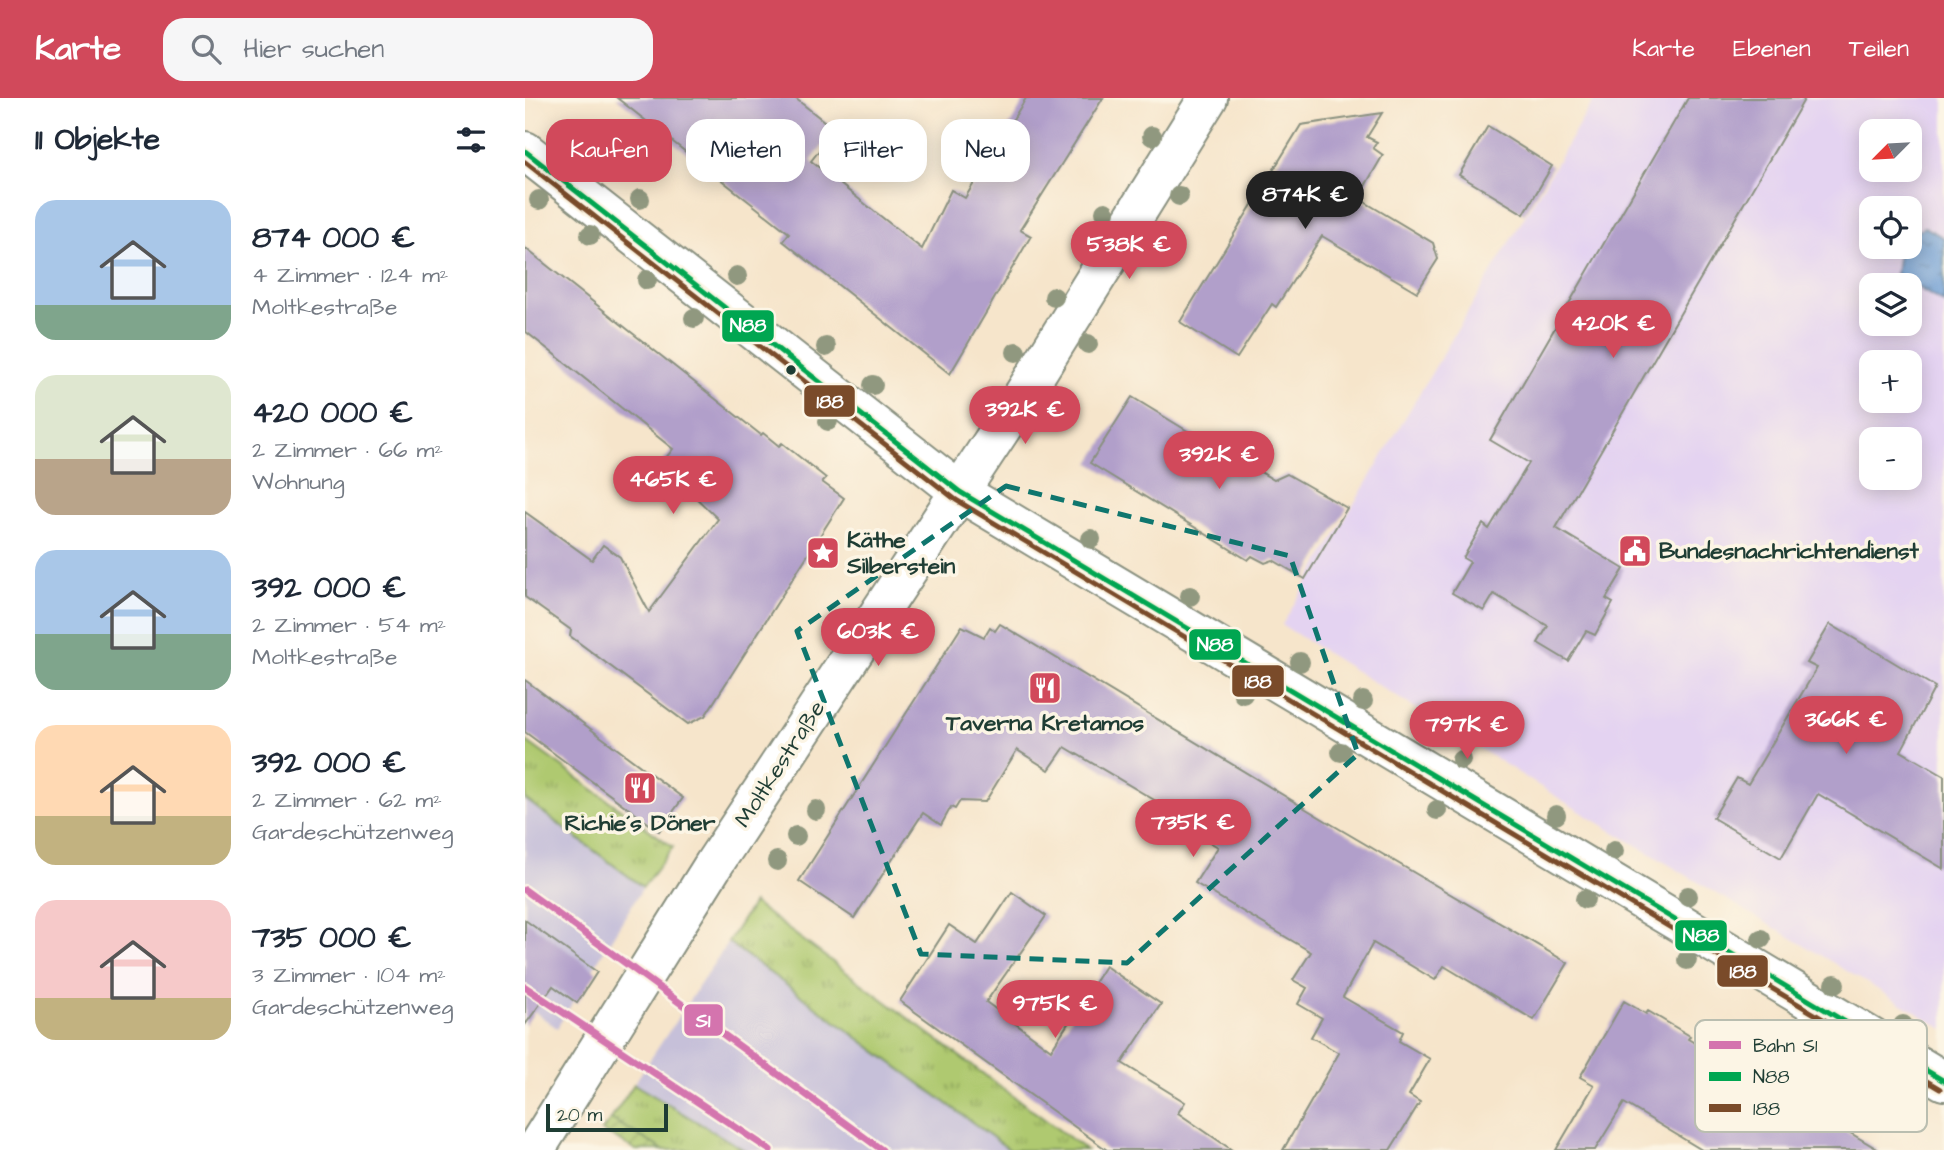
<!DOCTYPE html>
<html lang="de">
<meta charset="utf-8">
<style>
:root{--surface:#fff;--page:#f6f6f7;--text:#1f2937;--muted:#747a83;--accent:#d1495b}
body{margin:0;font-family:"Architects Daughter",sans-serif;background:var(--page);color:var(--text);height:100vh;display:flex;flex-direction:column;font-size:26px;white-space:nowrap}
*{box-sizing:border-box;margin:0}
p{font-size:23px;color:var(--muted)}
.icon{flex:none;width:38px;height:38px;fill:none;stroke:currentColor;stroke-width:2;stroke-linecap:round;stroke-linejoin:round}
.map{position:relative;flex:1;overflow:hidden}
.details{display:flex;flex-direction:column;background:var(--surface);width:525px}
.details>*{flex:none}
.banner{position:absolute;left:21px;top:21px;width:665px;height:63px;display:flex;gap:14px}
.needle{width:46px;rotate:246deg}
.buttons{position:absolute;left:1334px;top:21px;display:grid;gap:14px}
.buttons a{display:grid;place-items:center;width:63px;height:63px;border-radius:14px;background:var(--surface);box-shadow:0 4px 18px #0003;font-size:35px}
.scale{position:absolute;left:21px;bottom:18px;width:122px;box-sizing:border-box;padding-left:7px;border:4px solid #1f3d34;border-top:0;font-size:19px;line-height:24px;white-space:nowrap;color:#1f3d34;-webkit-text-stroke:5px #fcf5e5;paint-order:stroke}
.price{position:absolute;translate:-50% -60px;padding:0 16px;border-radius:24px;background:var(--accent);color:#fff;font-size:23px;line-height:46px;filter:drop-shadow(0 2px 4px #0008)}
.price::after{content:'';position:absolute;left:50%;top:42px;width:21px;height:16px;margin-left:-10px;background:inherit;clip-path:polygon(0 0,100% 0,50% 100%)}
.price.active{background:#222;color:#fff}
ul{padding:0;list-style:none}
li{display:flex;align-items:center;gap:21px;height:175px;padding:0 35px}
li span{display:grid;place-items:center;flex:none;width:196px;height:140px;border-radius:21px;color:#555}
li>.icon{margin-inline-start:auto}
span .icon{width:84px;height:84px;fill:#fffc;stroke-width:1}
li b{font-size:30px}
h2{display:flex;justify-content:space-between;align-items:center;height:84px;padding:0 35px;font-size:30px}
.tag{padding:0 24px;border-radius:21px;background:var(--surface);box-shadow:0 4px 18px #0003;font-size:24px;line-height:63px}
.tag.active{background:var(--accent);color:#fff}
header{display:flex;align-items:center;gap:42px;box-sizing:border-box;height:98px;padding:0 35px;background:var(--accent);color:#fff}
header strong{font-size:33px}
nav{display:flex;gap:38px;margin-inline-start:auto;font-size:24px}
.search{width:490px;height:63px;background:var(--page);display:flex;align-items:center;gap:18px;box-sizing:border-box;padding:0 24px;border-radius:21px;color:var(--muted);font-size:26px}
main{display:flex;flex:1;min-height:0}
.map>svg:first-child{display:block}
</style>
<header>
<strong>Karte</strong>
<div class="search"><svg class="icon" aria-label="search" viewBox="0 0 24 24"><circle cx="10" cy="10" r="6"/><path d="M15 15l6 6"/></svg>Hier suchen</div>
<nav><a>Karte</a><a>Ebenen</a><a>Teilen</a></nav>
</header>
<main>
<section class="details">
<h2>11 Objekte<svg class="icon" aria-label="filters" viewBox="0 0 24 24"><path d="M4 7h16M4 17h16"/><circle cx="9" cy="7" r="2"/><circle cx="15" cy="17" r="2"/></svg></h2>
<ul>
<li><span style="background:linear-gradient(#a9c7e8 75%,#7fa58c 0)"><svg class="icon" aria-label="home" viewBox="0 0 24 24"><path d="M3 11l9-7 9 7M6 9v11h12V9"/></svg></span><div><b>874 000 €</b><p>4 Zimmer · 124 m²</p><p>Moltkestraße</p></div></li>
<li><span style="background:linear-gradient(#dfe7d0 60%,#b9a48a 0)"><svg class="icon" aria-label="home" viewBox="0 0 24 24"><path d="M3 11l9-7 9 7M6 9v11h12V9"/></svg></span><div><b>420 000 €</b><p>2 Zimmer · 66 m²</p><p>Wohnung</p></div></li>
<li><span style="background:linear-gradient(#a9c7e8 60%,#7fa58c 0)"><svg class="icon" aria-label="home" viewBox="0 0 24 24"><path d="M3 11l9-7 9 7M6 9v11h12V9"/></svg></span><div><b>392 000 €</b><p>2 Zimmer · 54 m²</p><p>Moltkestraße</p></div></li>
<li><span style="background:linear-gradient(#ffd9b3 65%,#c2b280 0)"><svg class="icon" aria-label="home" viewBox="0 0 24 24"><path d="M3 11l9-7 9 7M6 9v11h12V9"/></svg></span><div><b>392 000 €</b><p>2 Zimmer · 62 m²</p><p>Gardeschützenweg</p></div></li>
<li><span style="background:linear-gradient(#f6c9c9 70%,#c2b280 0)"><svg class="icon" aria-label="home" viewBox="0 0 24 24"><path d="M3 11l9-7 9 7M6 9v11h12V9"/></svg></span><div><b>735 000 €</b><p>3 Zimmer · 104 m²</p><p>Gardeschützenweg</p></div></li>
</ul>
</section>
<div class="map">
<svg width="1419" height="1052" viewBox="0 0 1419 1052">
<defs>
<pattern id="grass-tufts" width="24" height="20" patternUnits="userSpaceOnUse" patternTransform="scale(1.75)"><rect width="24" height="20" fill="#afc96f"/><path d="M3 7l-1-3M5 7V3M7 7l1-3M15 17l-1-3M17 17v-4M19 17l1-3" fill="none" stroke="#8ea45c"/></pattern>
<pattern id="garden-furrows" width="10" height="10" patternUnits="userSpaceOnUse" patternTransform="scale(1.75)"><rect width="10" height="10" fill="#afc96f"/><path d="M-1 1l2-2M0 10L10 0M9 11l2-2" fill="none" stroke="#8ea45c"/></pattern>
<pattern id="water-ripples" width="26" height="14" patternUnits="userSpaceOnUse" patternTransform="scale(1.75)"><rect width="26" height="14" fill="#6c9cd5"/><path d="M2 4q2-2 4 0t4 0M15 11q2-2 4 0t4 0" fill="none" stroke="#5880ae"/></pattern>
</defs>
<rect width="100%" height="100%" fill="#fcf5e5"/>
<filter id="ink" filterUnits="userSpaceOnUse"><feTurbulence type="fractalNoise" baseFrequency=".0143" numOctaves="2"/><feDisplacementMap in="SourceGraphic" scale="14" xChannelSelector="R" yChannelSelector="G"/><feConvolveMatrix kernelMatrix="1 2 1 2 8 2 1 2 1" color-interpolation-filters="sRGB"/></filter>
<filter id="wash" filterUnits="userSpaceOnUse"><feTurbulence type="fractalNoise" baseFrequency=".00686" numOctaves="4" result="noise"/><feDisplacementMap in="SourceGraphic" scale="28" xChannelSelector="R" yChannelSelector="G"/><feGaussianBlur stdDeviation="1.57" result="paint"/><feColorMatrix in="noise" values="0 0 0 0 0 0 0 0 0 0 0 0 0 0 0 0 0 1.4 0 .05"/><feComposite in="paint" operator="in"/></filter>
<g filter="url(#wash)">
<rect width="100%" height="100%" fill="#f6e5cb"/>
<path fill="#e4d3f1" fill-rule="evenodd" d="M1070 0H1419V931L1069 722 757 527ZM1346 33H1384V72H1346ZM1346 110H1384V149H1346ZM1346 187H1384V226H1346ZM1346 264H1384V303H1346ZM1346 341H1384V380H1346Z"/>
<g fill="#c6c0d9">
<path d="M0 701 118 789 32 930 0 907Z"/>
<path d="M203 844 486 1052H219L109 986Z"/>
</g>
<g fill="url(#grass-tufts)" stroke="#678352" stroke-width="2">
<path d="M0 642 148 749 118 789 0 701Z"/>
<path d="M228 805 561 1052H485L203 844Z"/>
<path d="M109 986 219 1052H138L86 1021Z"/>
</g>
<path fill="url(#garden-furrows)" stroke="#678352" stroke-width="2" d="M86 1021 138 1052H111L77 1033Z"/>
<path fill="url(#water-ripples)" stroke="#466c84" stroke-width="2" d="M1400 129 1419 140V205L1371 177 1373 160 1380 149H1384L1388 136Z"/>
<g id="blocks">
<g fill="#b19fca">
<path d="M92 0H270L310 32 286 63 397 151 426 92 440 100 501 0H578L495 132 506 138 425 276 258 143 264 135Z"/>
<path d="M1163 0H1280L1031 430 1099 471 1081 501 1088 505 1070 537 1061 533 1043 563 1013 545 1023 528 969 496 959 513 927 495 945 464 938 460 958 426 964 431 1004 365 965 342Z"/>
<path d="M857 15 842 39 852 44 848 50 858 57 833 100 908 145 913 161 892 194 797 138 751 209 747 206 712 260 655 224 776 27Z"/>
<path d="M963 28 1027 68 999 116 934 77Z"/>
<path d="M0 150 236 337 238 335 254 348 257 345 301 380 297 384 319 400 180 618 163 626 45 538 46 532 0 499V414L67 462 78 447 95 459 124 514 193 421 136 366 148 351 0 233Z"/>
<path d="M607 299 710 362 712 360 749 382 762 376 822 410 780 481 748 462 740 465 727 458 723 462 565 365Z"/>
<path d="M475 526 801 723 1043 865 1009 922 919 868 910 882 848 845 818 899 878 934 874 943 905 961 884 997 895 1004 865 1052H758L814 955 786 939 797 920 773 906 782 890 768 882 786 854 670 785 693 749 659 729 663 722 540 649 524 672 492 652 460 704 435 703 430 711 426 709 416 727 398 715 329 820 274 783 437 528 459 539 465 529 470 533Z"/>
<path d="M1305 526 1410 589 1376 653 1419 678V771L1293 696 1256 760 1188 720 1212 680 1223 686 1292 570 1282 565Z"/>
<path d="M0 582 158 700 134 733 0 634Z"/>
<path d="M487 794 521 818 461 904 526 952 580 868 636 906 597 965 660 1004 653 1015 707 1052H582L375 903 424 827 452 846Z"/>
<path d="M0 822 72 874 52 905 28 888 0 927Z"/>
<path d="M1099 903 1121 916 1123 913 1165 938 1163 941 1228 979 1252 991 1254 985 1292 1007 1288 1013 1354 1052H1177L1099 1005 1070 1052H1031L1069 987 1055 979Z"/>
</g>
</g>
</g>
<g filter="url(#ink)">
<use href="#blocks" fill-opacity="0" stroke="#8a9180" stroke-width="2"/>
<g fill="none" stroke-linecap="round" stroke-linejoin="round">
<defs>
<g id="street">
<path d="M0 53 435 394 1419 983"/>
<path d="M10 1052 189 766 495 302 683 0"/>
</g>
</defs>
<use href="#street" stroke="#8a9180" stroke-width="42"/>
<use href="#street" stroke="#fff" stroke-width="38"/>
<defs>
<path id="bus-1" d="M0 53 435 394 1419 983"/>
<path id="bus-2" d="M0 64 431 402 1415 991"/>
</defs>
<use href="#bus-1" stroke="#fcf5e5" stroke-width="10"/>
<use href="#bus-2" stroke="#fcf5e5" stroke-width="10"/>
<use href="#bus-1" stroke="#00a651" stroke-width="5"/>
<use href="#bus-2" stroke="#7a4b2a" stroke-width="5"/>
<defs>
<g id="rail-1">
<path d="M0 792 357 1052"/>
<path d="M0 889 245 1052"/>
</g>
</defs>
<use href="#rail-1" stroke="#fcf5e5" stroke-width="12"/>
<use href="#rail-1" stroke="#d474ae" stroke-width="7"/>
</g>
<g fill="#90987f">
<circle cx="627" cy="38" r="10"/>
<circle cx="53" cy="52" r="10"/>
<circle cx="654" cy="98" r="10"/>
<circle cx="115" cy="101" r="10"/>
<circle cx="14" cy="102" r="10"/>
<circle cx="580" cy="114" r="10"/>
<circle cx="65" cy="137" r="10"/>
<circle cx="212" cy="178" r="10"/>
<circle cx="122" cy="182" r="10"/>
<circle cx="529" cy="199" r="10"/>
<circle cx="169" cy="220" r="10"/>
<circle cx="563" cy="246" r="10"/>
<circle cx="301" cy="249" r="10"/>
<circle cx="491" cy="254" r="10"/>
<circle cx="348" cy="287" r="10"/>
<circle cx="303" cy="323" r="10"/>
<circle cx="566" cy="441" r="10"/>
<circle cx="665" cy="498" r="10"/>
<circle cx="775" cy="564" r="10"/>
<circle cx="718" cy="596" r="10"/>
<circle cx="838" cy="603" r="10"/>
<circle cx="816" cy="654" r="10"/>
<circle cx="936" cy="662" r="10"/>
<circle cx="291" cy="712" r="10"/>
<circle cx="912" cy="712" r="10"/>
<circle cx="1031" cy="717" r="10"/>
<circle cx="271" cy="738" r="10"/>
<circle cx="1089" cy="753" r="10"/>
<circle cx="252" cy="763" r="10"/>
<circle cx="1163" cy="798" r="10"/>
<circle cx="1060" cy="801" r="10"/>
<circle cx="1236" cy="841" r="10"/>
<circle cx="1162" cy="862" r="10"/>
<circle cx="1310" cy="886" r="10"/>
<circle cx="1378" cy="927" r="10"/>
</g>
</g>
<path fill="none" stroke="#0f766e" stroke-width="5" stroke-dasharray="14 9" stroke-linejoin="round" d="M481 388 765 458 833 656 602 865 396 856 272 533Z"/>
<defs>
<symbol id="civic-square" viewBox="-11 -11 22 22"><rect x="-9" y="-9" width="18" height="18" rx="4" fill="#d1495b" stroke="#fcf5e5"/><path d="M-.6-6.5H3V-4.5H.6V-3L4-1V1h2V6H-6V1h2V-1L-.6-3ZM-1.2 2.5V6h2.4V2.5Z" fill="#fff"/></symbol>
<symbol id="sight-square" viewBox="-11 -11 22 22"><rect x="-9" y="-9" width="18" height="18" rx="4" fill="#d1495b" stroke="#fcf5e5"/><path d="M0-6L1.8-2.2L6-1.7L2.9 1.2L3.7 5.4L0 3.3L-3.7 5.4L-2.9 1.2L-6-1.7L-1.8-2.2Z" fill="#fff"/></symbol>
<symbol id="restaurant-square" viewBox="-11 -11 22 22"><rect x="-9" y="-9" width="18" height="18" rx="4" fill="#d1495b" stroke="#fcf5e5"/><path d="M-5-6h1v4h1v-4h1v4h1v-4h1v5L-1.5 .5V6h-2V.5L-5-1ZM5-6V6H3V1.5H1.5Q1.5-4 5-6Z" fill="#fff"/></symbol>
</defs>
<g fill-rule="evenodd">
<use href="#civic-square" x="1091" y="434" width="38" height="38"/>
<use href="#sight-square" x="279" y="436" width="38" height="38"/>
<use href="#restaurant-square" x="501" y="571" width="38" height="38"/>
<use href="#restaurant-square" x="96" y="671" width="38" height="38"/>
</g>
<circle fill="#1f3d34" stroke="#fcf5e5" stroke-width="2.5" cx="266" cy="272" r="6"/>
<g text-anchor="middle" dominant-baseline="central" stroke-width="7" stroke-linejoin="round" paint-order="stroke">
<g font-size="23" font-weight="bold" fill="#1f3d34" stroke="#fcf5e5" text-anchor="start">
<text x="322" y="442">Käthe<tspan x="322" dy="26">Silberstein</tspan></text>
<text x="1134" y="453">Bundesnachrichtendienst</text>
<text x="520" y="625" text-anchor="middle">Taverna Kretamos</text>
<text x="115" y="725" text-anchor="middle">Richie´s Döner</text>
</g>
<g font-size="23" fill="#1f3d34" stroke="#fcf5e5">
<text transform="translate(255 666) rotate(-57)">Moltkestraße</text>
</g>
</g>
<rect x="1170" y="922" width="232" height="112" rx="10" fill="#fcf5e5" stroke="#babeb0" stroke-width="2"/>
<rect x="1184" y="943" width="32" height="8" fill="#d474ae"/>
<rect x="1184" y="974" width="32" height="9" fill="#00a651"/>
<rect x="1184" y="1006" width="32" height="8" fill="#7a4b2a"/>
<g font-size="19" fill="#1f3d34">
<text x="1228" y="954">Bahn S1</text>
<text x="1228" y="985">N88</text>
<text x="1228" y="1017">188</text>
</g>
<g stroke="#fcf5e5" stroke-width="2.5">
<rect x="196" y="211" width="54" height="34" rx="7" fill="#00a651"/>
<rect x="278" y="286" width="53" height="34" rx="7" fill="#7a4b2a"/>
<rect x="663" y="530" width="54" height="33" rx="7" fill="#00a651"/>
<rect x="706" y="566" width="54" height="34" rx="7" fill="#7a4b2a"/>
<rect x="1149" y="821" width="54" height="33" rx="7" fill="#00a651"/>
<rect x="1191" y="856" width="53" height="34" rx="7" fill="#7a4b2a"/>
<rect x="158" y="905" width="41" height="34" rx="7" fill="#d474ae"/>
</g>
<g font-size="19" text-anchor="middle" font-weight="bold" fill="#fff">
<text x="223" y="234">N88</text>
<text x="305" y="310">188</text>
<text x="690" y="553">N88</text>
<text x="733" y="590">188</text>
<text x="1176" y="844">N88</text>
<text x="1218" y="880">188</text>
<text x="178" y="929">S1</text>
</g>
</svg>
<div class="buttons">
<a><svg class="needle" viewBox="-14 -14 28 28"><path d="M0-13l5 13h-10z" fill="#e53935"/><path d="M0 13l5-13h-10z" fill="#747a83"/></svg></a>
<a><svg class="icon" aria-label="locate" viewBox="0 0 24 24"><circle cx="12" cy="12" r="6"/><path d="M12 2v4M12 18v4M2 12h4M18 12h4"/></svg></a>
<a><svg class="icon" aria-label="layers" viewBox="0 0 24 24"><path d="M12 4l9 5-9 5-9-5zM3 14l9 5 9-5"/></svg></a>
<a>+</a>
<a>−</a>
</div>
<div class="scale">20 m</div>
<b class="price active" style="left:780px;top:133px">874K €</b>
<b class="price" style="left:604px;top:183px">538K €</b>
<b class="price" style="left:1088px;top:262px">420K €</b>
<b class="price" style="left:500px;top:348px">392K €</b>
<b class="price" style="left:694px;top:393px">392K €</b>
<b class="price" style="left:148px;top:418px">465K €</b>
<b class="price" style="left:353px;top:570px">603K €</b>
<b class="price" style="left:1321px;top:658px">366K €</b>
<b class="price" style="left:942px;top:663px">797K €</b>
<b class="price" style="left:668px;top:761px">735K €</b>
<b class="price" style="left:530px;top:942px">975K €</b>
<div class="banner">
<a class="tag active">Kaufen</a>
<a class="tag">Mieten</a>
<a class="tag">Filter</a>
<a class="tag">Neu</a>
</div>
</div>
</main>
